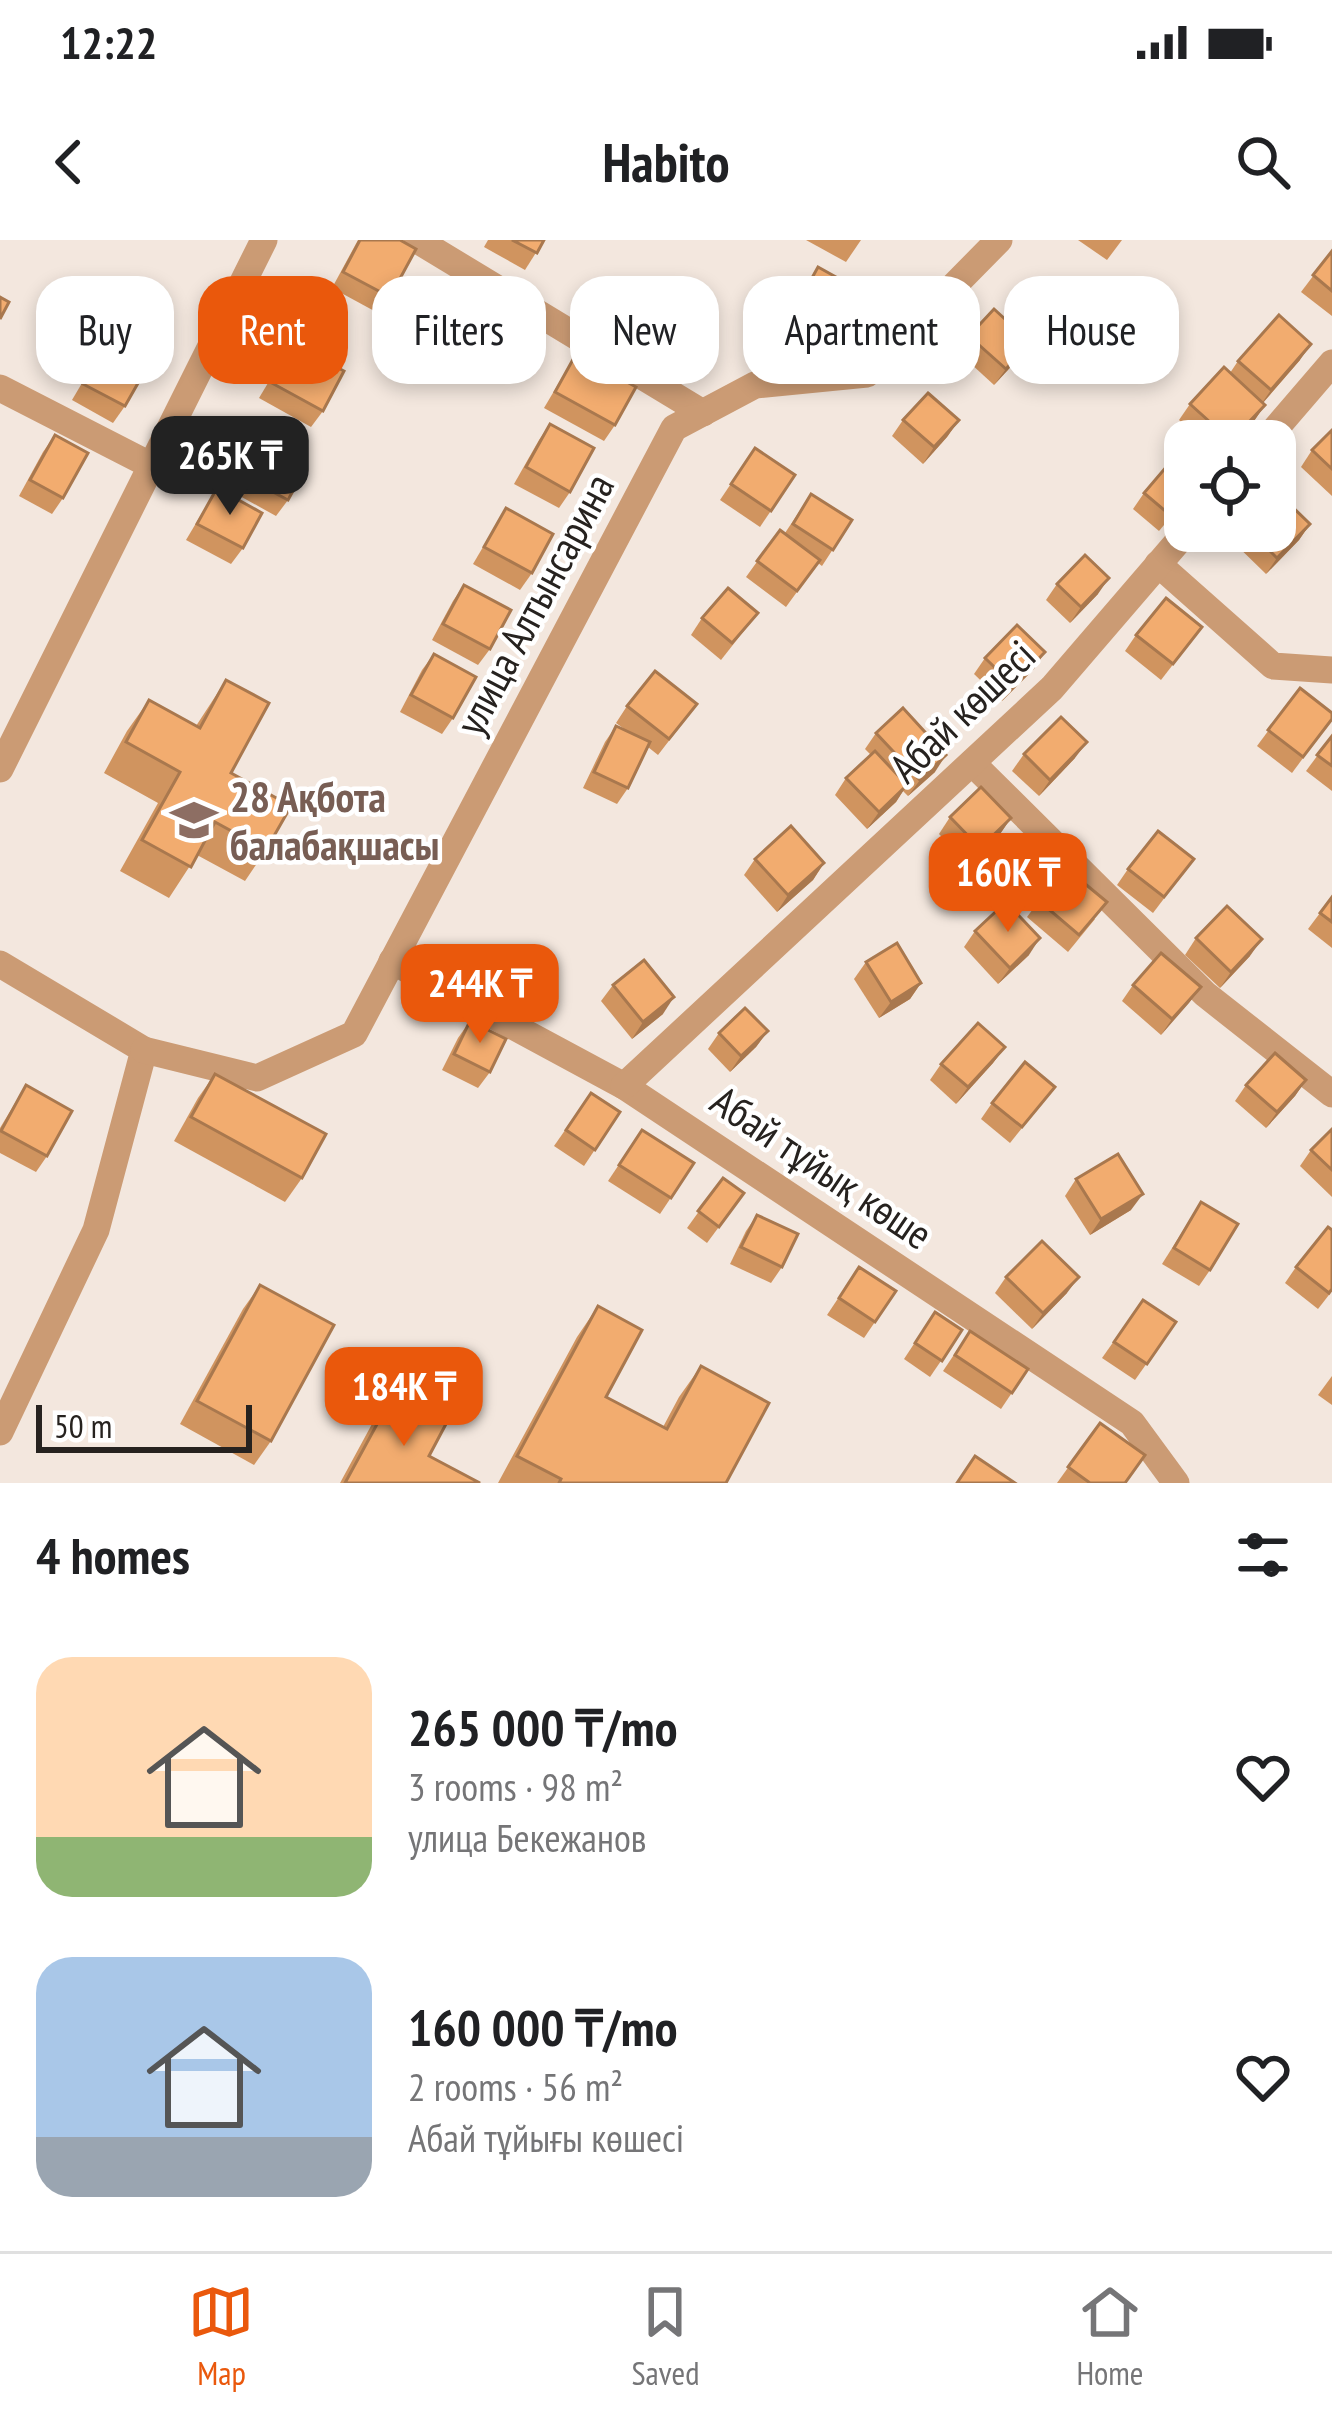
<!DOCTYPE html>
<meta charset="utf-8">
<style>
:root{--surface:#fff;--page:#f6f6f6;--text:#202124;--muted:#757577;--line:#e0e0e0;--accent:#ea580c}
body{margin:0;font-family:"PT Sans Narrow",sans-serif;background:var(--page);color:var(--text);height:100vh;display:flex;flex-direction:column;font-size:45px;white-space:nowrap}
*{box-sizing:border-box;margin:0}
p{font-size:39px;color:var(--muted)}
.icon{flex:none;width:66px;height:66px;fill:none;stroke:currentColor;stroke-width:2;stroke-linecap:round;stroke-linejoin:round}
.map{position:relative;height:1243px;overflow:hidden}
.drawer{display:flex;flex-direction:column;background:var(--surface);flex:1}
.drawer>*{flex:none}
.guide{position:absolute;left:36px;top:36px;width:1260px;height:108px;display:flex;gap:24px}
.controls{position:absolute;left:1164px;top:180px;display:grid;gap:24px}
.controls a{display:grid;place-items:center;width:132px;height:132px;border-radius:24px;background:var(--surface);box-shadow:0 6px 18px #0003;font-size:60px}
.scale{position:absolute;left:36px;bottom:30px;width:216px;box-sizing:border-box;padding-left:12px;border:6px solid #26221f;border-top:0;font-size:33px;line-height:42px;white-space:nowrap;color:#26221f;-webkit-text-stroke:9px #fff;paint-order:stroke}
.price{position:absolute;translate:-50% -102px;padding:0 27px;border-radius:24px;background:var(--accent);color:#fff;font-size:39px;line-height:78px;filter:drop-shadow(0 3px 6px #0008)}
.price::after{content:'';position:absolute;left:50%;top:72px;width:36px;height:27px;margin-left:-18px;background:inherit;clip-path:polygon(0 0,100% 0,50% 100%)}
.price.selected{background:#222;color:#fff}
ul{padding:0;list-style:none}
li{display:flex;align-items:center;gap:36px;height:300px;padding:0 36px}
li span{display:grid;place-items:center;flex:none;width:336px;height:240px;border-radius:36px;color:#555}
li>.icon{margin-inline-start:auto}
span .icon{width:144px;height:144px;fill:#fffc;stroke-width:1}
li b{font-size:51px}
h2{display:flex;justify-content:space-between;align-items:center;height:144px;padding:0 36px;font-size:51px}
.chip{padding:0 42px;border-radius:36px;background:var(--surface);box-shadow:0 6px 18px #0003;font-size:42px;line-height:108px}
.chip.selected{background:var(--accent);color:#fff}
.status{display:flex;justify-content:space-between;align-items:center;height:84px;padding:0 60px;background:var(--surface);direction:ltr}
.status svg{height:33px;fill:currentColor}
header{display:flex;justify-content:space-between;align-items:center;height:156px;padding:0 36px;background:var(--surface);font-size:54px;font-weight:700}
.menu{display:flex;justify-content:space-around;align-items:center;height:168px;border-top:3px solid var(--line);background:var(--surface);font-size:33px;color:var(--muted)}
.menu a{display:grid;justify-items:center;gap:6px}
.menu .selected{color:var(--accent)}
.map>svg:first-child{display:block}
</style>
<div class="status"><b>12:22</b><svg viewBox="0 0 49 12"><path d="M0 12V9h3v3zM5 12V6h3v6zM10 12V3h3v9zM15 12V0h3v12zM26 1h20v11H26zM47 4h2v5h-2z"/></svg></div>
<header><svg class="icon" aria-label="back" viewBox="0 0 24 24"><path d="M15 5l-7 7 7 7"/></svg>Habito<svg class="icon" aria-label="search" viewBox="0 0 24 24"><circle cx="10" cy="10" r="6"/><path d="M15 15l6 6"/></svg></header>
<div class="map">
<svg width="1332" height="1243" viewBox="0 0 1332 1243">
<rect width="100%" height="100%" fill="#f3e7de"/>
<g fill="none" stroke-linecap="round" stroke-linejoin="round">
<g stroke="#cb9b74" stroke-width="27">
<path d="M417 0 703 173"/>
<path d="M0 148 152 226"/>
<path d="M1265 201 1332 123"/>
<path d="M1158 324 1273 426 1332 430"/>
<path d="M972 523 1205 754 1332 854"/>
<path d="M0 529 264 0"/>
<path d="M392 721 624 846 1132 1183 1176 1243"/>
<path d="M0 724 144 810 96 990 0 1192"/>
<path d="M144 810 257 838 354 794 674 188 755 145 867 134 999 0"/>
<path d="M624 846 1052 448 1187 291"/>
</g>
</g>
<g fill="#d0945f">
<path d="M358 0H400L390 57 378 73 332 48Z"/>
<path d="M488 0H544L525 30 484 7Z"/>
<path d="M806 0H861L846 22Z"/>
<path d="M1078 0H1122L1107 20Z"/>
<path d="M1332 11V76L1301 52Z"/>
<path d="M818 27 837 77 826 94 790 74Z"/>
<path d="M658 47 673 91 661 107 632 91Z"/>
<path d="M969 96 1019 118 994 145 958 112Z"/>
<path d="M292 103 323 171 311 187 259 158Z"/>
<path d="M104 106 125 166 113 183 72 160Z"/>
<path d="M576 114 615 185 604 201 544 168Z"/>
<path d="M1300 120 1263 163 1265 165 1254 181 1235 201H1201L1179 180 1190 164 1230 133 1238 121Z"/>
<path d="M903 180H959L947 197 923 224 892 196Z"/>
<path d="M550 184 570 252 559 268 514 244 539 200Z"/>
<path d="M1332 190V256L1301 227 1312 210Z"/>
<path d="M55 195 63 258 52 274 19 256 43 212Z"/>
<path d="M755 208 795 235 760 287 720 260Z"/>
<path d="M266 210 288 260 276 276 238 255Z"/>
<path d="M217 248 243 308 231 324 186 300Z"/>
<path d="M1144 253 1185 260 1159 291 1133 269Z"/>
<path d="M811 254 852 280 822 326 818 323 786 367 746 337 780 290 785 293Z"/>
<path d="M506 268 532 333 520 350 473 324Z"/>
<path d="M1310 284 1299 300 1266 334 1228 297 1233 291H1275Z"/>
<path d="M1057 344 1098 354 1070 383 1046 360Z"/>
<path d="M464 345 490 409 478 425 432 400 453 361Z"/>
<path d="M758 373 721 420 691 395 702 378Z"/>
<path d="M1202 387 1161 440 1125 411 1136 395Z"/>
<path d="M434 414 453 478 442 494 400 472 422 430Z"/>
<path d="M985 418 1034 429 1002 461 974 434Z"/>
<path d="M226 440 231 533 266 610 245 641 197 615 169 658 120 631 158 563 104 533 127 491 149 460 196 486Z"/>
<path d="M1300 448 1332 479 1292 533 1257 506Z"/>
<path d="M627 466 685 480 658 515 648 507 628 548 617 564 583 548 605 502 616 486 627 491 616 483Z"/>
<path d="M876 493 935 532 908 556 903 551 896 562 867 589 835 555 846 538 871 515 865 509Z"/>
<path d="M1332 496V551L1306 531Z"/>
<path d="M1024 514 1075 518 1039 556 1012 531Z"/>
<path d="M950 577 1011 578 1000 594 969 625 939 594Z"/>
<path d="M755 619 824 623 813 640 777 672 744 635Z"/>
<path d="M1194 619 1153 673 1117 645 1128 629Z"/>
<path d="M1332 657V708L1308 689Z"/>
<path d="M1039 661 1095 679 1068 712 1027 677Z"/>
<path d="M975 691 1029 715 998 744 964 707Z"/>
<path d="M1196 698 1250 716 1220 748 1185 715Z"/>
<path d="M866 722 921 743 910 759 879 778 854 739Z"/>
<path d="M613 745 663 774 632 799 601 761Z"/>
<path d="M1133 745 1201 747 1161 795 1122 761Z"/>
<path d="M470 781 490 832 478 848 442 830 458 798Z"/>
<path d="M768 791 756 807 730 832 708 809 719 793Z"/>
<path d="M1005 807 993 823 956 864 930 840 941 824Z"/>
<path d="M215 834 302 938 285 962 174 901 198 858Z"/>
<path d="M1306 840 1295 856 1266 888 1235 861 1246 845Z"/>
<path d="M26 845 47 916 36 932 0 913V888Z"/>
<path d="M1055 847 1010 903 981 879 992 863Z"/>
<path d="M591 853 620 872 584 926 554 906Z"/>
<path d="M1332 889V957L1300 926 1311 910Z"/>
<path d="M642 890 694 923 660 974 608 941Z"/>
<path d="M723 938 744 953 707 1003 687 988Z"/>
<path d="M1076 939 1131 970 1090 995 1065 956Z"/>
<path d="M1201 962 1210 1030 1199 1046 1162 1024Z"/>
<path d="M757 975 782 1027 771 1043 730 1024 746 991Z"/>
<path d="M859 1027 896 1051 864 1098 827 1075Z"/>
<path d="M1296 1027 1332 1051 1318 1069 1285 1043Z"/>
<path d="M1006 1037 1067 1053 1032 1089 995 1053Z"/>
<path d="M260 1045 271 1201 254 1225 180 1184 243 1069Z"/>
<path d="M1143 1060 1176 1082 1135 1140 1102 1118Z"/>
<path d="M598 1066 606 1157 663 1187 679 1157 701 1126 726 1243H498L577 1097Z"/>
<path d="M935 1072 962 1090 930 1137 904 1119Z"/>
<path d="M970 1091 1028 1129 1001 1169 943 1131Z"/>
<path d="M1332 1136V1165L1318 1155Z"/>
<path d="M394 1153 429 1216 480 1243H340L372 1184Z"/>
<path d="M1100 1183 1125 1243H1057Z"/>
</g>
<g fill="#a9784e">
<path d="M1030 102 1019 118 994 145 1006 129Z"/>
<path d="M1311 104 1300 120 1260 166 1271 150Z"/>
<path d="M1265 165 1254 181 1235 201H1231Z"/>
<path d="M959 180 947 197 923 224 934 207Z"/>
<path d="M1310 284 1299 300 1266 334 1277 318Z"/>
<path d="M1109 338 1098 354 1070 383 1081 367Z"/>
<path d="M1045 412 1034 429 1002 461 1013 445Z"/>
<path d="M1087 502 1075 518 1039 556 1050 540Z"/>
<path d="M946 515 935 532 908 556 920 540Z"/>
<path d="M907 545 896 562 867 589 879 572Z"/>
<path d="M1011 578 1000 594 969 625 980 608Z"/>
<path d="M824 623 813 640 777 672 788 655Z"/>
<path d="M1040 698 1029 715 998 744 1010 728Z"/>
<path d="M1262 699 1250 716 1220 748 1231 732Z"/>
<path d="M921 743 910 759 879 778 891 762Z"/>
<path d="M1201 747 1189 763 1161 795 1172 779Z"/>
<path d="M674 757 663 774 632 799 643 782Z"/>
<path d="M768 791 756 807 730 832 741 816Z"/>
<path d="M1005 807 993 823 956 864 968 847Z"/>
<path d="M1306 840 1295 856 1266 888 1277 872Z"/>
<path d="M1143 954 1131 970 1090 995 1101 979Z"/>
<path d="M1079 1037 1067 1053 1032 1089 1043 1073Z"/>
</g>
<g fill="#f2ac6f" stroke="#a9784e" stroke-width="3">
<path d="M360 0H400L416 9 390 57 343 32Z"/>
<path d="M512 0H544L537 13Z"/>
<path d="M1332 11V51L1313 35Z"/>
<path d="M818 27 854 47 837 77 801 58Z"/>
<path d="M658 47 688 63 673 91 643 75Z"/>
<path d="M0 57 9 62 0 79Z"/>
<path d="M994 69 1030 102 1006 129 969 96Z"/>
<path d="M1279 75 1311 104 1271 150 1238 121Z"/>
<path d="M292 103 344 131 323 171 270 142Z"/>
<path d="M104 106 146 129 125 166 83 144Z"/>
<path d="M576 114 636 147 615 185 555 152Z"/>
<path d="M1224 127 1265 165 1231 201 1190 164Z"/>
<path d="M928 153 959 180 934 207 903 180Z"/>
<path d="M550 184 594 208 570 252 526 227Z"/>
<path d="M1332 190V229L1312 210Z"/>
<path d="M55 195 88 213 63 258 30 240Z"/>
<path d="M755 208 795 235 771 271 731 244Z"/>
<path d="M266 210 304 231 288 260 249 239Z"/>
<path d="M1167 226 1185 241V258L1170 275 1144 253Z"/>
<path d="M217 248 262 273 243 308 197 284Z"/>
<path d="M1275 250 1310 284 1277 318 1250 291H1275Z"/>
<path d="M811 254 852 280 833 310 793 284Z"/>
<path d="M506 268 553 294 532 333 484 307Z"/>
<path d="M780 290 820 320 797 351 757 321Z"/>
<path d="M1085 315 1109 338 1081 367 1057 344Z"/>
<path d="M464 345 511 370 490 409 443 384Z"/>
<path d="M728 348 758 373 732 403 702 378Z"/>
<path d="M1166 358 1202 387 1173 424 1136 395Z"/>
<path d="M1017 385 1045 412 1013 445 985 418Z"/>
<path d="M434 414 476 437 453 478 411 455Z"/>
<path d="M655 431 697 464 669 499 627 466Z"/>
<path d="M226 440 269 463 231 533 291 566 266 610 215 582 191 627 142 600 180 532 126 502 149 460 200 488Z"/>
<path d="M1300 448 1332 473V479L1303 517 1268 490Z"/>
<path d="M903 468 946 515 920 540 876 493Z"/>
<path d="M1061 477 1087 502 1050 540 1024 514Z"/>
<path d="M616 486 650 502 628 548 594 532Z"/>
<path d="M1332 496V526L1317 515Z"/>
<path d="M875 511 907 545 879 572 846 538Z"/>
<path d="M981 547 1011 578 980 608 950 577Z"/>
<path d="M791 586 824 623 788 655 755 619Z"/>
<path d="M1158 591 1194 619 1164 657 1128 629Z"/>
<path d="M1066 628 1107 662 1079 695 1039 661Z"/>
<path d="M1332 657V682L1320 673Z"/>
<path d="M1006 662 1040 698 1010 728 975 691Z"/>
<path d="M1227 666 1262 699 1231 732 1196 698Z"/>
<path d="M897 703 921 743 891 762 866 722Z"/>
<path d="M1161 713 1201 747 1172 779 1133 745Z"/>
<path d="M644 720 674 757 643 782 613 745Z"/>
<path d="M745 768 768 791 741 816 719 793Z"/>
<path d="M470 781 506 799 490 832 454 814Z"/>
<path d="M978 783 1005 807 968 847 941 824Z"/>
<path d="M1275 813 1306 840 1277 872 1246 845Z"/>
<path d="M1025 822 1055 847 1022 887 992 863Z"/>
<path d="M215 834 326 894 302 938 191 877Z"/>
<path d="M26 845 72 871 47 916 1 891Z"/>
<path d="M591 853 620 872 595 910 566 890Z"/>
<path d="M1332 889V930L1311 910Z"/>
<path d="M642 890 694 923 671 958 619 925Z"/>
<path d="M1118 914 1143 954 1101 979 1076 939Z"/>
<path d="M723 938 744 953 719 987 698 971Z"/>
<path d="M1201 962 1238 984 1210 1030 1174 1008Z"/>
<path d="M757 975 798 994 782 1027 741 1007Z"/>
<path d="M1328 987 1332 990V1049L1329 1053 1296 1027Z"/>
<path d="M1042 1001 1079 1037 1043 1073 1006 1037Z"/>
<path d="M859 1027 896 1051 875 1082 839 1058Z"/>
<path d="M260 1045 334 1085 271 1201 197 1161Z"/>
<path d="M1143 1060 1176 1082 1147 1124 1114 1102Z"/>
<path d="M598 1066 642 1090 606 1157 667 1189 701 1126 769 1163 726 1243H559L561 1239 517 1216Z"/>
<path d="M935 1072 962 1090 942 1121 915 1103Z"/>
<path d="M970 1091 1028 1129 1012 1153 955 1115Z"/>
<path d="M394 1153 447 1182 429 1216 480 1243H345Z"/>
<path d="M1100 1183 1145 1215 1125 1243H1090L1068 1227Z"/>
<path d="M975 1216 1015 1243H957Z"/>
</g>
<defs>
<symbol id="school-bare" viewBox="-9 -9 18 18"><path d="M0-5L7-2L0 1L-7-2ZM-4 1L0 2.5L4 1V4Q0 6-4 4Z" fill="#8d6e63" stroke="#fff" stroke-width="2.5" paint-order="stroke"/></symbol>
</defs>
<g fill-rule="evenodd">
<use href="#school-bare" x="161" y="547" width="66" height="66"/>
</g>
<g text-anchor="middle" dominant-baseline="central" stroke-width="9" stroke-linejoin="round" paint-order="stroke">
<g font-size="42" fill="#26221f" stroke="#fff">
<text transform="translate(534 364) rotate(-62)">улица Алтынсарина</text>
<text transform="translate(962 471) rotate(-44)">Абай көшесі</text>
<text transform="translate(822 927) rotate(34)">Абай тұйық көше</text>
</g>
<g font-size="42" font-weight="bold" fill="#785e54" stroke="#fff" text-anchor="start">
<text x="230" y="556">28 Ақбота<tspan x="230" dy="48">балабақшасы</tspan></text>
</g>
</g>
</svg>
<div class="controls">
<a><svg class="icon" aria-label="locate" viewBox="0 0 24 24"><circle cx="12" cy="12" r="6"/><path d="M12 2v4M12 18v4M2 12h4M18 12h4"/></svg></a>
</div>
<div class="scale">50 m</div>
<b class="price selected" style="left:230px;top:278px">265K ₸</b>
<b class="price" style="left:1008px;top:695px">160K ₸</b>
<b class="price" style="left:480px;top:806px">244K ₸</b>
<b class="price" style="left:404px;top:1209px">184K ₸</b>
<div class="guide">
<a class="chip">Buy</a>
<a class="chip selected">Rent</a>
<a class="chip">Filters</a>
<a class="chip">New</a>
<a class="chip">Apartment</a>
<a class="chip">House</a>
</div>
</div>
<section class="drawer">
<h2>4 homes<svg class="icon" aria-label="filters" viewBox="0 0 24 24"><path d="M4 7h16M4 17h16"/><circle cx="9" cy="7" r="2"/><circle cx="15" cy="17" r="2"/></svg></h2>
<ul>
<li><span style="background:linear-gradient(#ffd9b3 75%,#8fb573 0)"><svg class="icon" aria-label="home" viewBox="0 0 24 24"><path d="M3 11l9-7 9 7M6 9v11h12V9"/></svg></span><div><b>265 000 ₸/mo</b><p>3 rooms · 98 m²</p><p>улица Бекежанов</p></div><svg class="icon" aria-label="heart" viewBox="0 0 24 24"><path d="M12 20l-8-8c-3-5 5-10 8-4 3-6 11-1 8 4z"/></svg></li>
<li><span style="background:linear-gradient(#a9c7e8 75%,#9aa5b1 0)"><svg class="icon" aria-label="home" viewBox="0 0 24 24"><path d="M3 11l9-7 9 7M6 9v11h12V9"/></svg></span><div><b>160 000 ₸/mo</b><p>2 rooms · 56 m²</p><p>Абай тұйығы көшесі</p></div><svg class="icon" aria-label="heart" viewBox="0 0 24 24"><path d="M12 20l-8-8c-3-5 5-10 8-4 3-6 11-1 8 4z"/></svg></li>
</ul>
</section>
<nav class="menu">
<a class="selected"><svg class="icon" aria-label="map" viewBox="0 0 24 24"><path d="M3 6l6-2 6 2 6-2v14l-6 2-6-2-6 2zM9 4v14M15 6v14"/></svg>Map</a>
<a><svg class="icon" aria-label="saved" viewBox="0 0 24 24"><path d="M7 4h10v16l-5-4-5 4z"/></svg>Saved</a>
<a><svg class="icon" aria-label="home" viewBox="0 0 24 24"><path d="M3 11l9-7 9 7M6 9v11h12V9"/></svg>Home</a>
</nav>
